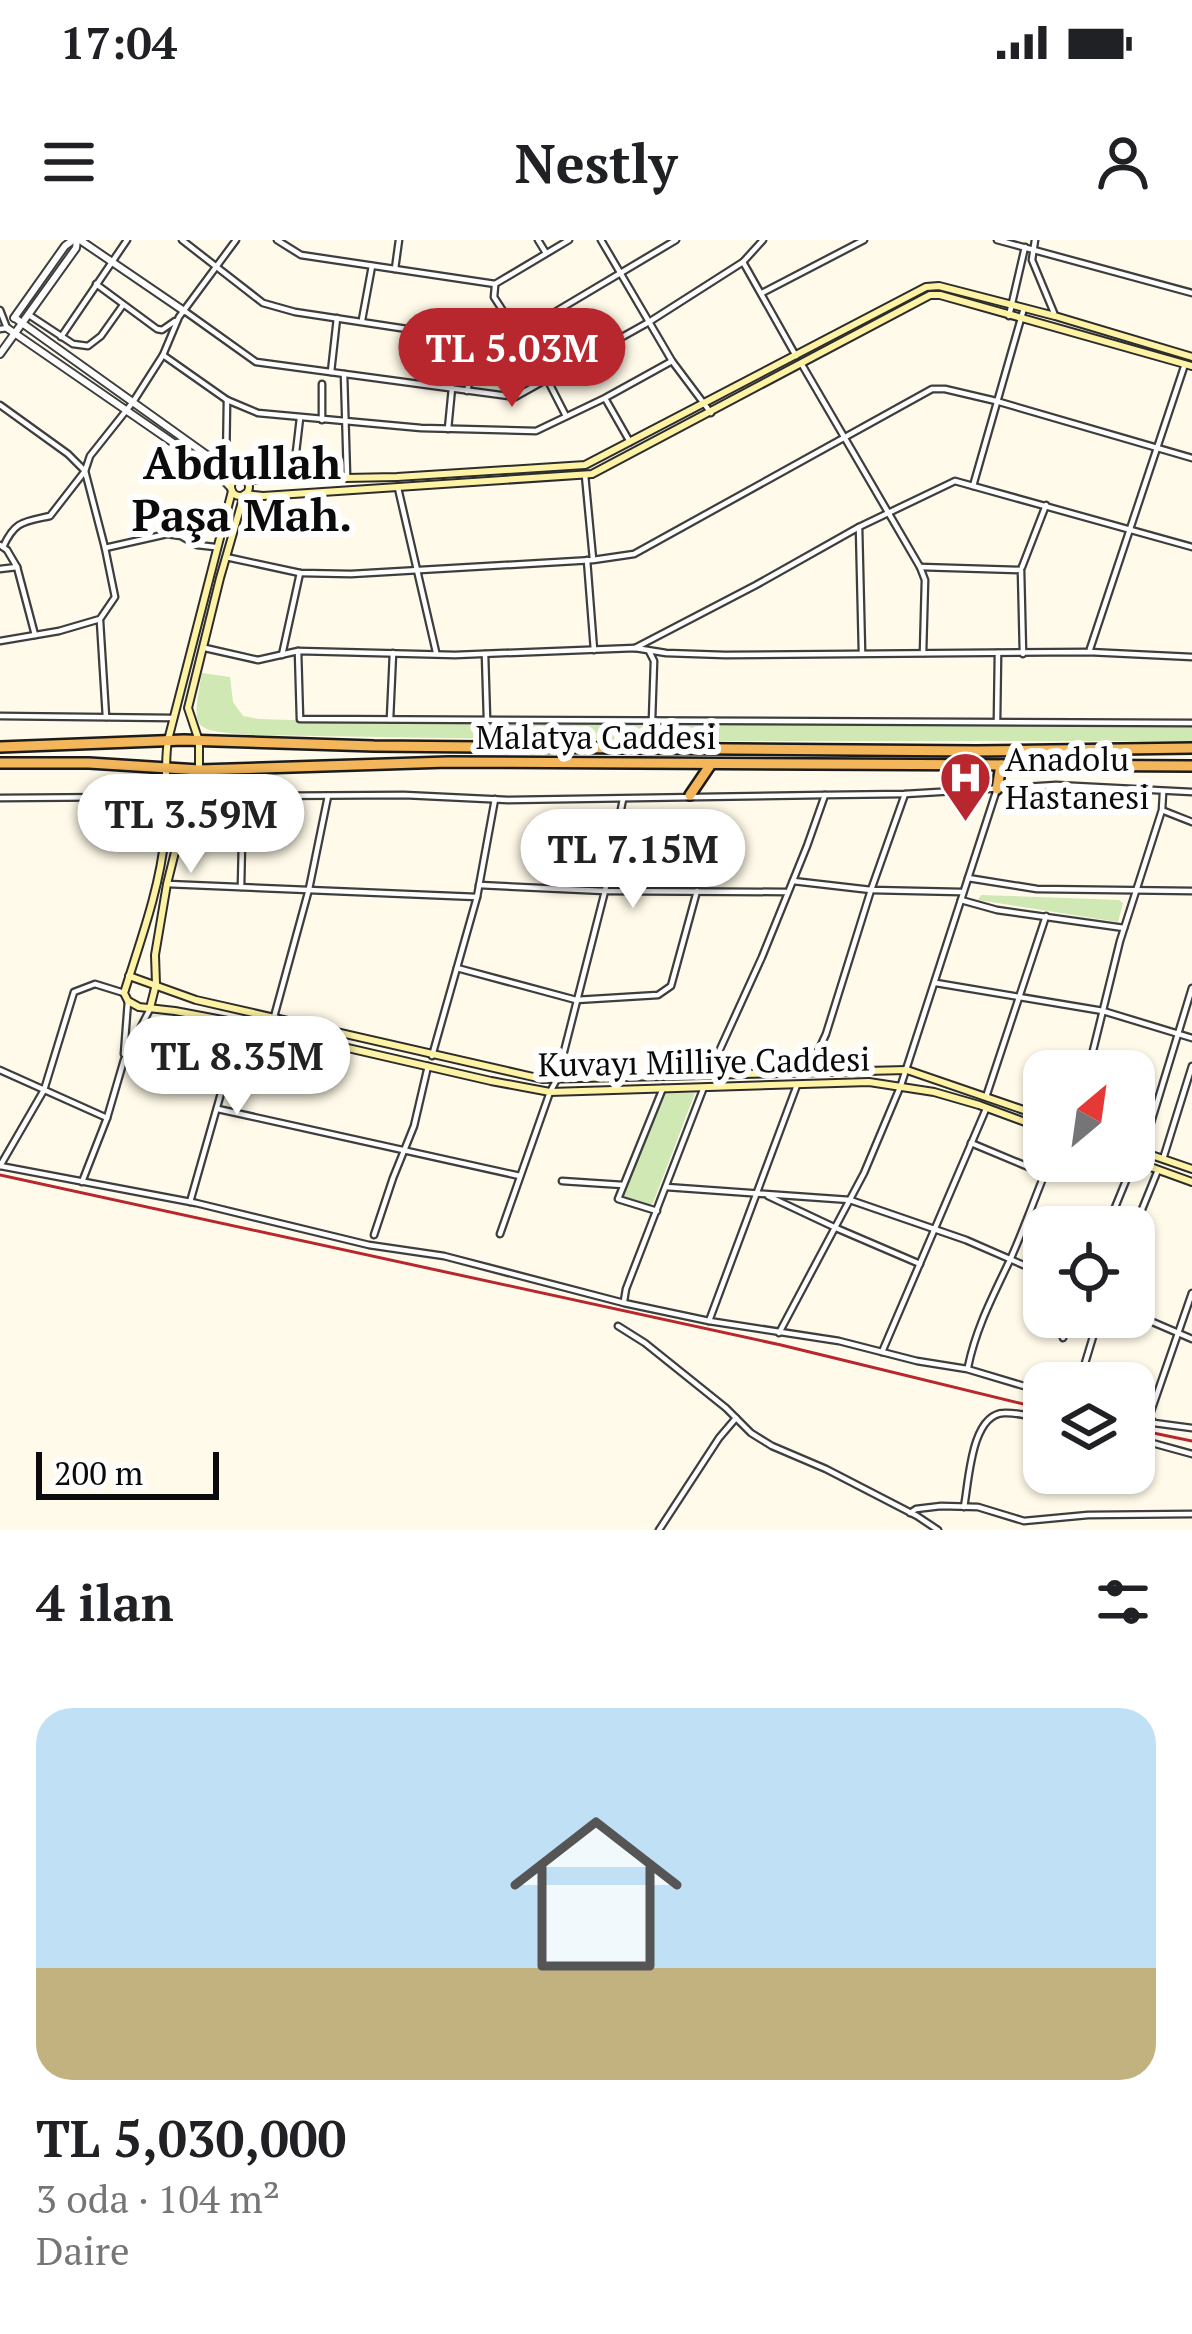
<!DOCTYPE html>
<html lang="tr">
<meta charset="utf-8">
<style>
:root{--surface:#fff;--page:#f6f6f6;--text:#202124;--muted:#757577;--accent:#b8262e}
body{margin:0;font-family:"PT Serif",serif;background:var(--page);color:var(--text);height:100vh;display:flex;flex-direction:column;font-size:45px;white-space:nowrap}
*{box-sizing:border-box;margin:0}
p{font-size:39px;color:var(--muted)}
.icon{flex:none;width:66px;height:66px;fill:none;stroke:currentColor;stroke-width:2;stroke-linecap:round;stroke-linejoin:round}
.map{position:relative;height:1290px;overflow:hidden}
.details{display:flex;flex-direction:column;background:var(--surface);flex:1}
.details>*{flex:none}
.needle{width:78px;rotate:29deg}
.fabs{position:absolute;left:1023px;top:810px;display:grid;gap:24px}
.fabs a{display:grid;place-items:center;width:132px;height:132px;border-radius:24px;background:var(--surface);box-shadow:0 3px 9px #0004;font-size:60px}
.scale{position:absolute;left:36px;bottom:30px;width:183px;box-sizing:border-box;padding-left:12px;border:6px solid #0b0b0b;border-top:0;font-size:33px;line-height:42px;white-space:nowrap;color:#0b0b0b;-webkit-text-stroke:9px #fff;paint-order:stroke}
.price{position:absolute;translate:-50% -102px;padding:0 27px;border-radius:42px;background:#fff;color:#222;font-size:39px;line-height:78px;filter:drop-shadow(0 3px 6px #0008)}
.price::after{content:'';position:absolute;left:50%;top:72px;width:36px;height:27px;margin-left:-18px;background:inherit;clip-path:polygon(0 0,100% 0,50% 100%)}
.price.current{background:var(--accent);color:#fff}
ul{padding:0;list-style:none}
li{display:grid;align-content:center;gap:24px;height:636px;padding:0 36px}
li span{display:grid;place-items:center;height:372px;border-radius:36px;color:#555}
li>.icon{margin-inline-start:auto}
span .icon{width:216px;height:216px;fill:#fffc;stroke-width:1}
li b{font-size:51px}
h2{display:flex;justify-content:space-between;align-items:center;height:144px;padding:0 36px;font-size:51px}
.status{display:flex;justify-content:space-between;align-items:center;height:84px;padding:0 60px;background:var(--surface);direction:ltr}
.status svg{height:33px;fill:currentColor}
header{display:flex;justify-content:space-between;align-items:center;height:156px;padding:0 36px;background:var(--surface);font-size:54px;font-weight:700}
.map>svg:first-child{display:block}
</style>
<div class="status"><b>17:04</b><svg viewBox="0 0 49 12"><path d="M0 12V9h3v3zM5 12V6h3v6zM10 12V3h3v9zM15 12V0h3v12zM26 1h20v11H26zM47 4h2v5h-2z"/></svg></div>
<header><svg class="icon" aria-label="menu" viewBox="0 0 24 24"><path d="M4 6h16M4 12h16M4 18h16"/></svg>Nestly<svg class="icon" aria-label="person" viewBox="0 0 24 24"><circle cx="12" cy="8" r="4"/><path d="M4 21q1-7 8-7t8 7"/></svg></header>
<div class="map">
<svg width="1192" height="1290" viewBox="0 0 1192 1290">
<rect width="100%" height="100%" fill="#fffae9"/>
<g fill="#cfe8b4">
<path d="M202 433 230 437 233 462 243 476 259 479 417 484H1192V501H640L251 495C192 490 191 493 202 433Z"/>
<path d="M981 655 1119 660 1123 663 1118 682 978 660Z"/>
<path d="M666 853H695L653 963 650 965 624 958 623 955Z"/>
</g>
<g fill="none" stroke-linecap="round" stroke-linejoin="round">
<defs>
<g id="minor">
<path d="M182 0 263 63 295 72 486 101 514 88"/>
<path d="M277 0 301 15 495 44 569 0"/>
<path d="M538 0 546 13"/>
<path d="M601 0 672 121 711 173"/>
<path d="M997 0 1192 53"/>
<path d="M1035 0 1032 20 1054 73"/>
<path d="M743 22 796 116"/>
<path d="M395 29 399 0"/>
<path d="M96 44 157 89 162 90 175 81"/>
<path d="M495 46 494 57 547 139 566 176"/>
<path d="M762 53 864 0"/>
<path d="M0 70 7 88 0 89"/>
<path d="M186 72 256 122 515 157 649 82 743 22 763 0"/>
<path d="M29 75 73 104 88 106 101 96 123 65"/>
<path d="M1009 76 1025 7"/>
<path d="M362 80 372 26"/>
<path d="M518 94 676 0"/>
<path d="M61 97 127 0"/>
<path d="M163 115 227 160 258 173 421 188 536 191 605 158 672 121"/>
<path d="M801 123 920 327 925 340 923 413"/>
<path d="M331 132 337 78"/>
<path d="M344 134 347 236"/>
<path d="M467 151 480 100"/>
<path d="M606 160 630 202"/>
<path d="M0 165 68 214 85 231 50 276C23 282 15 281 3 307"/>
<path d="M322 180V144"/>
<path d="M448 189 452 148"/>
<path d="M226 227 227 160"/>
<path d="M585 235 593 319"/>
<path d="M293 238 300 178"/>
<path d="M973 246 1024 68"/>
<path d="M398 248 436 412"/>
<path d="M859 287 862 413"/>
<path d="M0 305 7 310 17 327 0 329"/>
<path d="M105 308 167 294 181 296 197 305 215 307"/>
<path d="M226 317 300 333 351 334 593 320 634 314 932 149H945L996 161 1192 218"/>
<path d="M587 320 594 410"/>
<path d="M17 327 35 395"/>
<path d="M920 327 1021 330 1023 414"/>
<path d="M1022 327 1046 265"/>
<path d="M100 381 106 477"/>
<path d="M0 401 59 391 100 379 115 357 105 308 85 231 90 216 133 162 163 115 179 77 236 0"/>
<path d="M205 408 258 420 298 411 455 415 635 408 666 413 725 415 1089 412 1192 417"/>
<path d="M635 408 756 345 859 287 955 241 1192 307"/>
<path d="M1090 409 1185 124"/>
<path d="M298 411 300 479 1192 483"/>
<path d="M649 411 654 421 652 480"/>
<path d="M485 414 487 479"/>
<path d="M282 415 300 333"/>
<path d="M0 476 173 478"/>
<path d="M390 479 393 413"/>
<path d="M997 480 998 413"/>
<path d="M0 558 404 555 508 560 825 555"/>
<path d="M1164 571 1192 582"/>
<path d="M968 638 1037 649 1192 651"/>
<path d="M793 641 871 650 961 652"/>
<path d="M167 644 477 657"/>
<path d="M479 645 605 651 786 652"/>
<path d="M241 647 243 557"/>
<path d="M961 660 997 670 1124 688"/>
<path d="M457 728 576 760 658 755 671 746 697 651"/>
<path d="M936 743 1103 771 1192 798"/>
<path d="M274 777 309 649 328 556"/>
<path d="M124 814 128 761"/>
<path d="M432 816 477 657 495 559"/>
<path d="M0 830 107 878"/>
<path d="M809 831 826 794 871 650 905 554"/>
<path d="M1088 831 1120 701 1162 570 1163 553"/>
<path d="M712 833 716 818 762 717 807 606 825 555 905 554 1056 545 1192 552"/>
<path d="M986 857 1046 676"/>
<path d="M218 869 520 936"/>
<path d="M971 903 1043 933"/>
<path d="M1142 912 1192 748"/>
<path d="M1163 919 1192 826"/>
<path d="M0 926 196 963 369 1005 444 1016 624 1063 709 1081 839 1101 917 1121 967 1129 1044 1152"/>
<path d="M0 926 44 850 74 752 95 744 124 753"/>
<path d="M562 941 623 945"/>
<path d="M82 942 107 878 124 820 150 769"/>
<path d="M666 947 850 960 966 1000 1044 1034"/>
<path d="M768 956 836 988 920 1024"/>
<path d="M190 962 241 783"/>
<path d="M657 971 618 959 663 848"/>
<path d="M1107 987 1134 921"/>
<path d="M1134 989 1158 930"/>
<path d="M500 994 550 852 557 839 605 651 623 559"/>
<path d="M374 995 393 938 414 886 428 826"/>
<path d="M1192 1053 1149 1177 1154 1183 1192 1188"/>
<path d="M624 1061 626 1049 704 847"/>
<path d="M1134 1074 1192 1099"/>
<path d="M709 1081 797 845"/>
<path d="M618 1086 645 1103 726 1168 751 1193 772 1206 826 1229 917 1276 938 1290"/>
<path d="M779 1093 864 933 901 845 997 549"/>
<path d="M1063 1098 1071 1077"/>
<path d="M882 1112 986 869"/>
<path d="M968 1127C976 1088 993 1056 1010 1020 1025 987 1036 954 1050 921"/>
<path d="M1079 1143 1099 1077"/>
<path d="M1134 1198 1192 1214"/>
<path d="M964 1267C969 1241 971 1174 1004 1173 1017 1172 1032 1177 1044 1179"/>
<path d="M910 1273 916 1269 941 1266 978 1267 1024 1281 1088 1275 1192 1274"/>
<path d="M659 1290 719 1198 736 1178"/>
</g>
<g id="tertiary">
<path d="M80 0 184 71"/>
<path d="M14 78 65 6 73 0"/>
<path d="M15 78 239 238"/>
<path d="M7 88 217 233 231 248"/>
<path d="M0 114 76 8 77 0"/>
</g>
<g id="secondary">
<circle cx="240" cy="247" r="9"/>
<path d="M246 240 397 237 585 225 926 47 939 46 1055 76 1192 117"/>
<path d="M232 251 168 500C163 533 169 563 165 595 160 648 140 702 124 753L128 761 139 767 175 771 244 784 491 841 550 852 869 842 934 852 979 865 1044 889"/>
<path d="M245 254 263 256 592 234 930 55H940L1192 126"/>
<path d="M129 736 196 760 542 839 907 830 1044 877"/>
<path d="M150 768 156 744 155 715 167 644 189 556 199 530V501L188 468 220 338 244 255"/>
<path d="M1134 909 1192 929"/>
<path d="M1134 921 1192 942"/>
</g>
<g id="trunk">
<path d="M0 507 184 500 374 506 976 511 1192 508"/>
<path d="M0 523H89L199 530 448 522 1192 526"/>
<path d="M997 549 1001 525"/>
<path d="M690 555 711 524"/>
</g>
</defs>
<use href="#minor" stroke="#3e3e3e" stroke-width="9"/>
<use href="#tertiary" stroke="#3e3e3e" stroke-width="10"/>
<use href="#secondary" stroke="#2d2d2d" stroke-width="10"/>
<use href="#trunk" stroke="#1c1c1c" stroke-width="14"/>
<use href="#minor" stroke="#fff" stroke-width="4.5"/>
<use href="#tertiary" stroke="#fff" stroke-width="6"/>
<use href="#secondary" stroke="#fef3a5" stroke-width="6"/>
<use href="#trunk" stroke="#f4b65a" stroke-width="9"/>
<g stroke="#b8262e" stroke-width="3">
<path d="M0 935 781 1105 1044 1169"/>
<path d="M1134 1189 1192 1201"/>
</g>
</g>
<defs>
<symbol id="hospital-pin" viewBox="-11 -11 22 30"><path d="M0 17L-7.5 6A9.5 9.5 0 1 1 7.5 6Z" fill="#b8262e" stroke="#fff"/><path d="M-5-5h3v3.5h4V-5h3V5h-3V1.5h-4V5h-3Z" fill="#fff"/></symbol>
</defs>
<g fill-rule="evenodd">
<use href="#hospital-pin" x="936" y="508" width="59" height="81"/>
</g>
<g text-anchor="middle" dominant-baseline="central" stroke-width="12" stroke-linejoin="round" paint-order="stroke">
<g font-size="33" fill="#0b0b0b" stroke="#fff">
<text x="596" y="496">Malatya Caddesi</text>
<text transform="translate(704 821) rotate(-1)">Kuvayı Milliye Caddesi</text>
</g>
<g font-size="33" fill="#0b0b0b" stroke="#fff" text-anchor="start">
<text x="1005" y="518">Anadolu<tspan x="1005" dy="38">Hastanesi</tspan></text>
</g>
<g font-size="45" font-weight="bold" fill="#0b0b0b" stroke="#fff">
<text x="242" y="222">Abdullah<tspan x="242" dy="52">Paşa Mah.</tspan></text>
</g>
</g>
</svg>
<div class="fabs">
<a><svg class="needle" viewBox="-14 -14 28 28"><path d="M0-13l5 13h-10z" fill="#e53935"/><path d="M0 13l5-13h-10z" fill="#757577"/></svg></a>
<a><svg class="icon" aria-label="locate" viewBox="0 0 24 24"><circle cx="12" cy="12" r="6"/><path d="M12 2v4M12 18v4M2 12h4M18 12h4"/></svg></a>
<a><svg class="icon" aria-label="layers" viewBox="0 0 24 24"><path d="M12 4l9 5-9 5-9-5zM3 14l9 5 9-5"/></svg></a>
</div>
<div class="scale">200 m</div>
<b class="price current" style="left:512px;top:170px">TL 5.03M</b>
<b class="price" style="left:191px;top:636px">TL 3.59M</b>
<b class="price" style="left:633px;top:671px">TL 7.15M</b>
<b class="price" style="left:237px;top:878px">TL 8.35M</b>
</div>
<section class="details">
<h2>4 ilan<svg class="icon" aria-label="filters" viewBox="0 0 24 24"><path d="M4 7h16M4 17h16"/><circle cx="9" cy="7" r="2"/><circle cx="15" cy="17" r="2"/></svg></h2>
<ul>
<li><span style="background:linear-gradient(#bfe0f5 70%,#c2b280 0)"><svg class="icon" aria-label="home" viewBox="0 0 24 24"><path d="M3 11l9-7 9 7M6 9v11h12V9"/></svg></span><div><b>TL 5,030,000</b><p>3 oda · 104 m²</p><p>Daire</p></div></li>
</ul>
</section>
